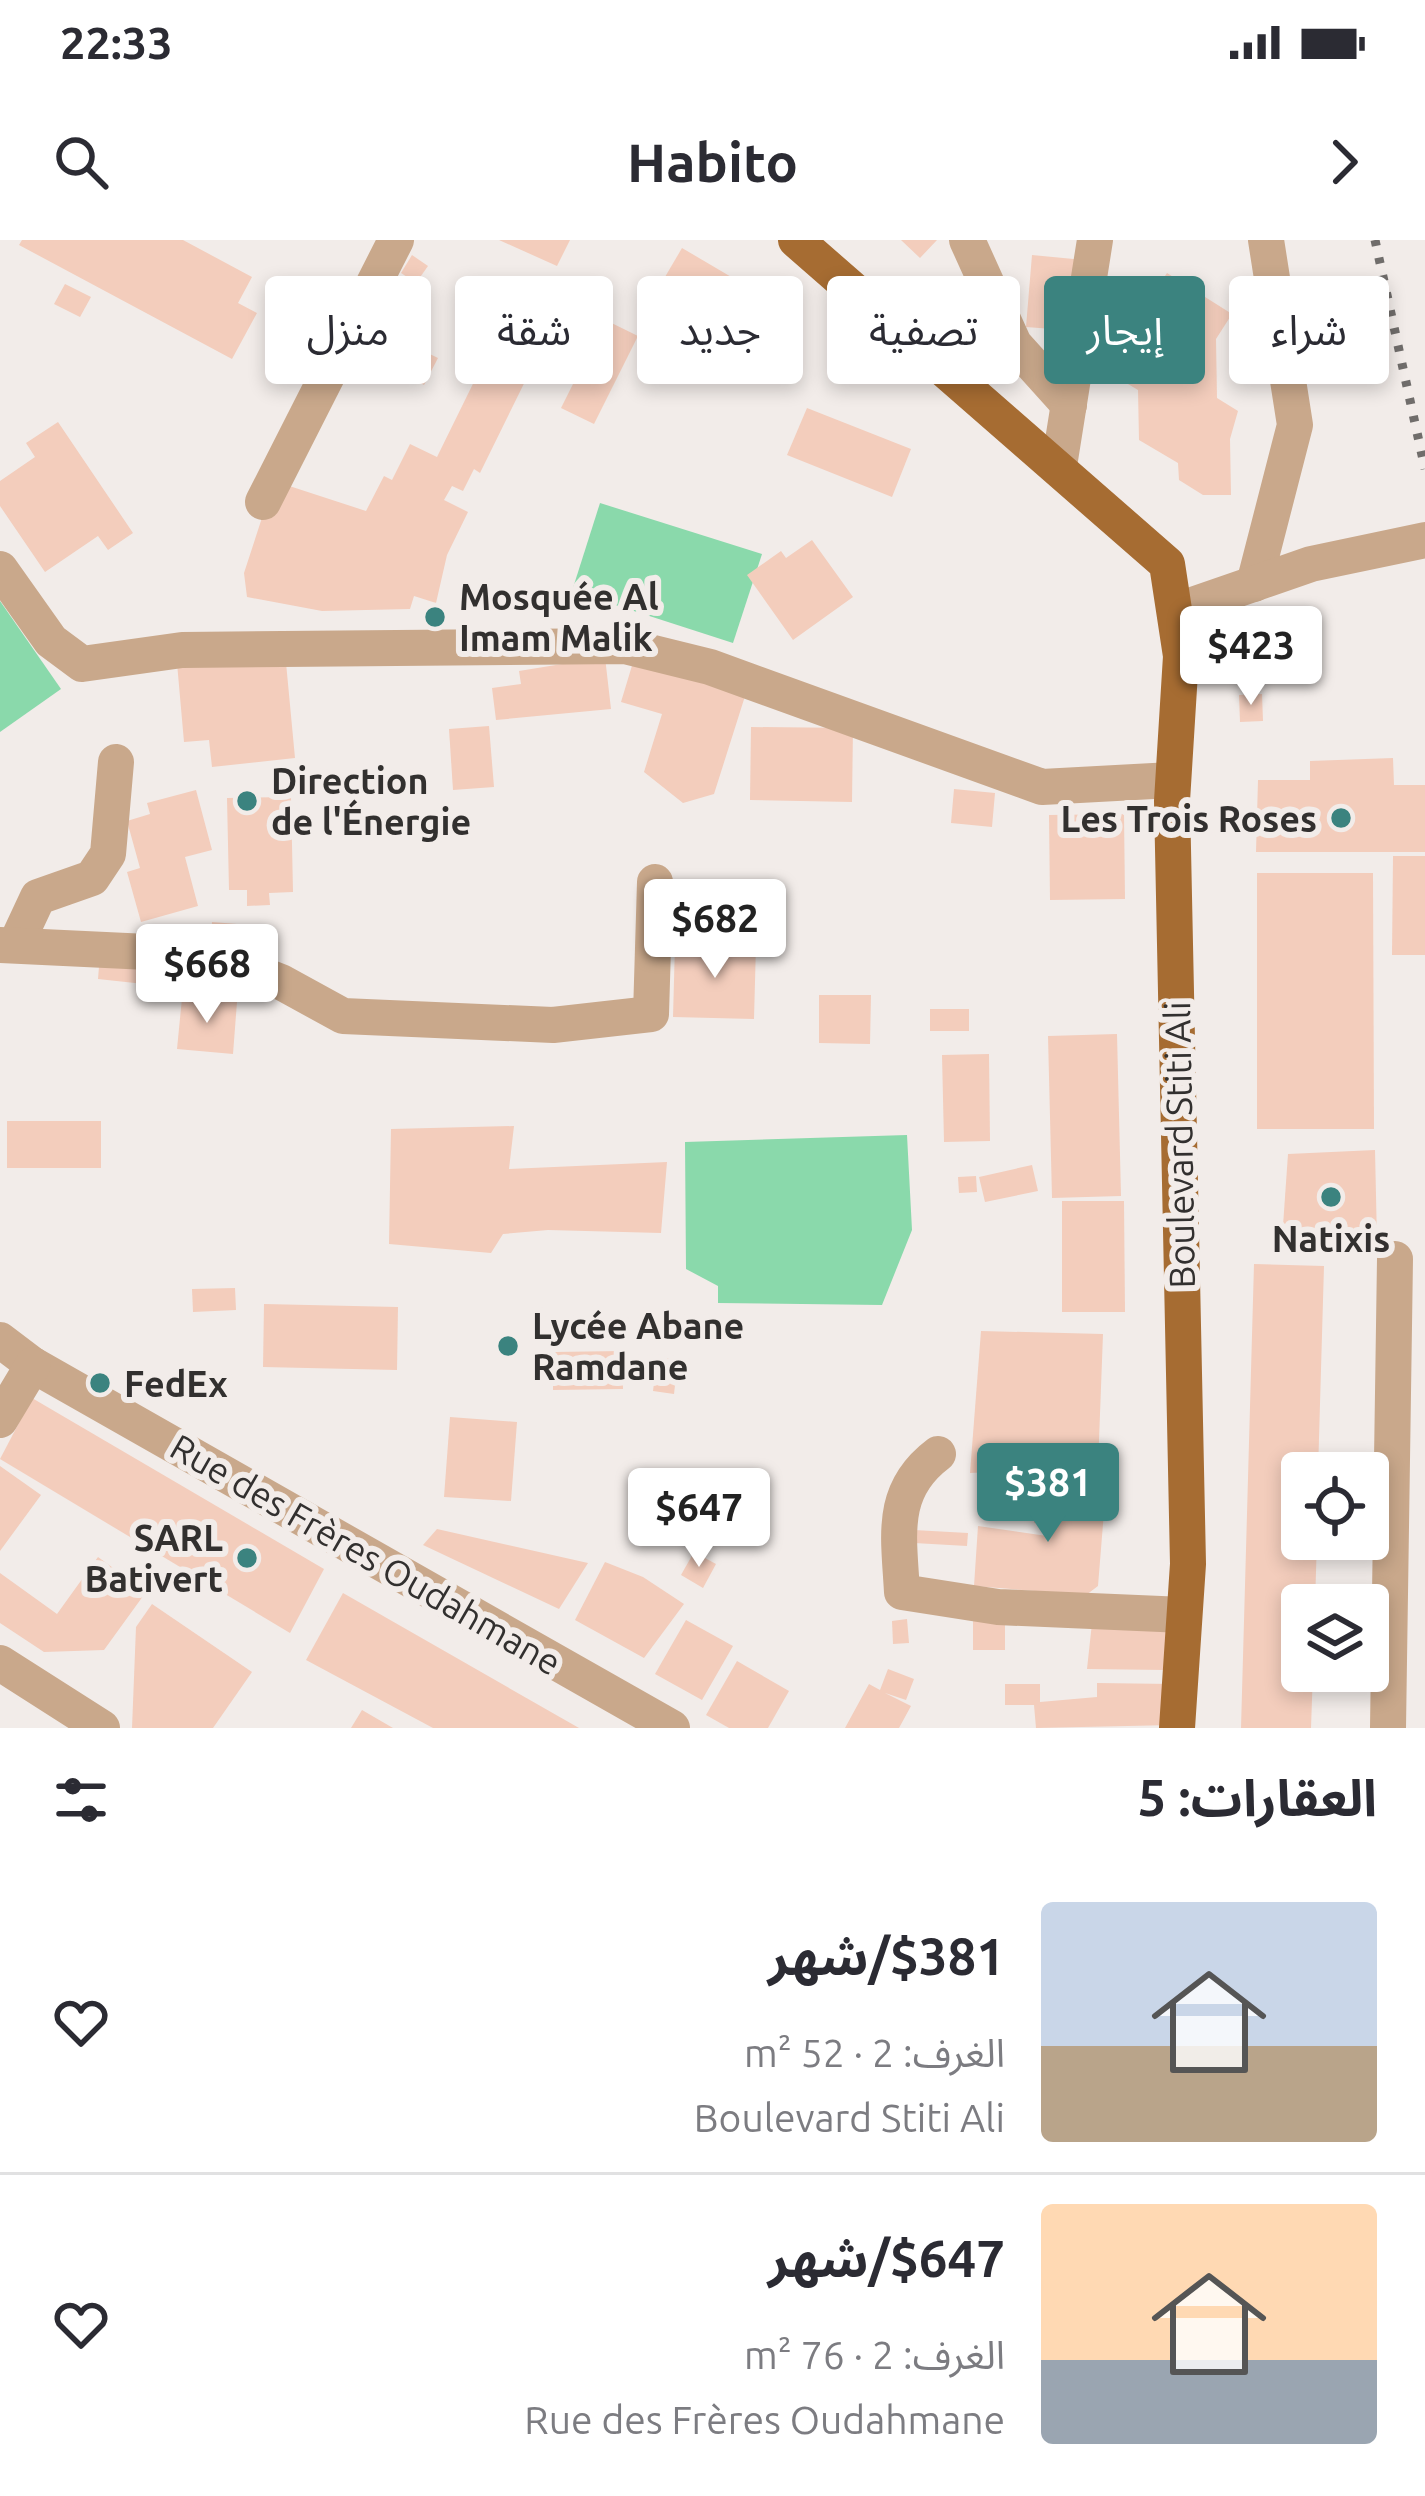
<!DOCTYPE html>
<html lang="ar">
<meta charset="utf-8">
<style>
:root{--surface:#fff;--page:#f2f2f3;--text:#2b2b33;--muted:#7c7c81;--line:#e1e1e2;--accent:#3b837f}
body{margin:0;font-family:Ubuntu,"Noto Sans Arabic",sans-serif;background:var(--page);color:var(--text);direction:rtl;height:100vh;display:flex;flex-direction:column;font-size:45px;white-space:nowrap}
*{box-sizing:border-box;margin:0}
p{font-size:39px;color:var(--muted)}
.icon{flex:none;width:66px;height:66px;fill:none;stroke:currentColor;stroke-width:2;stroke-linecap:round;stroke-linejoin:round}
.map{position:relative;height:1488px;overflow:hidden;direction:ltr}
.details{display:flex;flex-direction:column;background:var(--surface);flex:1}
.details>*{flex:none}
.banner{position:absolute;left:36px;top:36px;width:1353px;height:108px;direction:rtl;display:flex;gap:24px}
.controls{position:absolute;left:1281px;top:1212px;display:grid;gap:24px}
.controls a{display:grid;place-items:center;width:108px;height:108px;border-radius:12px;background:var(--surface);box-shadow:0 6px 18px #0003;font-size:60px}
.price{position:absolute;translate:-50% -102px;padding:0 27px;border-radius:12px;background:#fff;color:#222;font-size:39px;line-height:78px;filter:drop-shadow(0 3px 6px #0008)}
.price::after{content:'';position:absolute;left:50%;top:72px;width:36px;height:27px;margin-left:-18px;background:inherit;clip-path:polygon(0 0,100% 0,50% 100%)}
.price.active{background:var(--accent);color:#fff}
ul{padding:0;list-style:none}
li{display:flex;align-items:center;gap:36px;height:300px;padding:0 48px}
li+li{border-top:3px solid var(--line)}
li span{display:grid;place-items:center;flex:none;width:336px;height:240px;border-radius:12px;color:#555}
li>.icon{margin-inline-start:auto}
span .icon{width:144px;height:144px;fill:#fffc;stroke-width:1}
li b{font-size:51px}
h2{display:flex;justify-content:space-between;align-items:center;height:144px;padding:0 48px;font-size:51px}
.tag{padding:0 42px;border-radius:12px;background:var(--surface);box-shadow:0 6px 18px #0003;font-size:42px;line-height:108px}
.tag.active{background:var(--accent);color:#fff}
.status{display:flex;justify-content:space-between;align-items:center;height:84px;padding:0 60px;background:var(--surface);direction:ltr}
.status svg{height:33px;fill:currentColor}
header{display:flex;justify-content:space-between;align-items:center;height:156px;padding:0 48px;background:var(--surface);font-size:54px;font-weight:700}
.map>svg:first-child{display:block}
</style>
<div class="status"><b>22:33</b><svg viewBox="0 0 49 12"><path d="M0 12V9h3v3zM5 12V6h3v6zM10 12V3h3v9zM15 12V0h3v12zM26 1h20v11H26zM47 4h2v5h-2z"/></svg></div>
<header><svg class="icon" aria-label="forward" viewBox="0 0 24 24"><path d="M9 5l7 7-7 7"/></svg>Habito<svg class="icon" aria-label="search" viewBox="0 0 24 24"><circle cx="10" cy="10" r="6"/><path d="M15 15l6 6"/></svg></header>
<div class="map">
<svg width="1425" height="1488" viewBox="0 0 1425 1488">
<rect width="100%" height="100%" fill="#f2ece9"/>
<g fill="#8ad9ab">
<path d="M600 263 762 314 733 403 572 351Z"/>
<path d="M0 361 61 449 0 492Z"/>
<path d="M907 895 912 990 882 1065 718 1063V1046L686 1029 685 902Z"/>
</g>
<g fill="#f3cdbc">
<path d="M22 0H183L252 37 238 63 257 73 232 119 19 5Z"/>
<path d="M499 0H570L557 26Z"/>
<path d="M901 0H937L920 18Z"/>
<path d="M682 8 791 72 754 135 645 71Z"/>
<path d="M412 15 428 26 416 43 401 33Z"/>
<path d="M1032 15 1084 20 1078 91 1026 87Z"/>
<path d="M1167 33 1232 74 1216 99 1217 158 1238 171 1230 199 1231 255H1203L1179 240 1178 223 1139 200 1138 150 1128 144 1126 83 1145 53H1124L1123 37 1145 36 1159 45Z"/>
<path d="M524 40 638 96 594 184 561 168 581 128 541 109 480 233 474 229 463 251 452 246 444 260 468 272 447 315 436 363 414 356 410 369 322 371 247 357 244 333 274 241 366 271 384 236 392 240 410 204 437 217Z"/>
<path d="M65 44 91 57 80 77 54 64Z"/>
<path d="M377 66 403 81 392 100 367 85Z"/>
<path d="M401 100 438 118 424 145 388 126Z"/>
<path d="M807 168 911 209 892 257 787 215Z"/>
<path d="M58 182 133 293 108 310 98 296 45 332 0 266V241L35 217 26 203Z"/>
<path d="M812 300 853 357 793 400 747 335 781 311 786 318Z"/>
<path d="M285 412 295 518 212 527 209 500 184 502 177 423Z"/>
<path d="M605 417 611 469 496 480 492 448 521 444 519 431Z"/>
<path d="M634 419 746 453 714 554 683 563 644 532 662 474 621 462Z"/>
<path d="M1262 454 1263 481 1240 482 1239 455Z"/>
<path d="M489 486 494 547 453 550 449 489Z"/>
<path d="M751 487 853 488 852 562 750 560Z"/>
<path d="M1393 518 1394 545H1425V612H1256L1258 540H1310V521Z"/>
<path d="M954 549 995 553 992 587 951 583Z"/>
<path d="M196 550 212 610 185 617 198 666 141 682 127 632 140 628 127 581 150 574 147 563Z"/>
<path d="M291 557 293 652 269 653 270 665 247 666V650H229L227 558Z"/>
<path d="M1124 574 1125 659 1050 660 1049 575Z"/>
<path d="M1393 616H1425V715H1392Z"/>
<path d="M1257 633H1373L1374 889H1257Z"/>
<path d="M212 682 237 684 235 707 211 705Z"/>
<path d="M675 704 756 705 754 779 673 777Z"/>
<path d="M100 714 147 719 144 744 98 739Z"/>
<path d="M819 755H871L870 804 819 803Z"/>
<path d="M182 758 237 762 233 814 177 809Z"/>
<rect x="930" y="769" width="39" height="22"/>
<path d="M1117 794 1121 956 1052 958 1048 796Z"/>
<path d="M989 814 990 901 944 902 942 815Z"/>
<rect x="7" y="881" width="94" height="47"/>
<path d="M514 886 509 929 667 922 661 993 548 990 503 994 491 1013 389 1004 391 889Z"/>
<path d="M1375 910 1377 1001 1330 1006 1282 1000 1288 914Z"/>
<path d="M1032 925 1038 951 985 962 979 937Z"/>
<path d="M976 936 977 952 959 953 958 937Z"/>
<path d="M1062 961H1124L1125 1072H1062Z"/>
<path d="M1254 1024 1324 1026 1318 1233H1302V1299H1317L1315 1365H1302V1431H1313L1311 1488H1241Z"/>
<path d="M235 1048 236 1070 193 1072 192 1049Z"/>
<path d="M264 1064 398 1067 397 1130 263 1127Z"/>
<path d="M981 1091 1103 1094 1098 1227 970 1233Z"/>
<path d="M622 1111 623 1149 553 1150V1112Z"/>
<path d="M657 1118 678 1119 674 1154 653 1151Z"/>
<path d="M32 1158 324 1329 290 1393 0 1219Z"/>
<path d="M450 1177 517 1182 511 1261 444 1257Z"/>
<path d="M0 1226 41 1255 0 1311Z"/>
<path d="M1038 1242 1106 1247 1098 1346 1086 1355 974 1346 978 1286 1047 1296 1048 1284 1034 1283Z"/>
<path d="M684 1259 701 1265 693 1288 676 1282Z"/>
<path d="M437 1289 588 1323 559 1369 423 1305Z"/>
<path d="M914 1290 968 1293 967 1306 914 1303Z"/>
<path d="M694 1312 716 1324 703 1348 681 1335Z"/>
<path d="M98 1317 146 1352 104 1410 44 1412 0 1383V1333L57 1374Z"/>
<path d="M605 1322 643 1337 684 1364 644 1418 575 1380Z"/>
<path d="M343 1353 579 1488H433L306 1420Z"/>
<path d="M152 1364 252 1432 213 1488H132L136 1387Z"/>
<path d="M907 1379 909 1403 893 1404 892 1381Z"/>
<path d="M686 1380 733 1406 702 1460 655 1434Z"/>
<rect x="973" y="1381" width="32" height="29"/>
<path d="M1092 1383 1167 1384 1165 1430 1087 1429Z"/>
<path d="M737 1421 789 1451 768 1488H729L706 1475Z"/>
<path d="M888 1429 914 1439 906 1460 885 1453 911 1466 899 1488H845L869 1444 880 1450Z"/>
<path d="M1097 1443 1173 1444V1485L1036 1488 1034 1465H1005V1444H1040V1462L1097 1457Z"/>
<path d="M362 1470 393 1488H351Z"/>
</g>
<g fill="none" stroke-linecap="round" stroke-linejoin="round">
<g stroke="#c9a88b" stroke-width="36">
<path d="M967 0 1014 104 1069 165"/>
<path d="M1059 226 1095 0"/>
<path d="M263 262 396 0"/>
<path d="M0 329 51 401 82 424 182 410 625 406 710 427 1042 547 1172 540"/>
<path d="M1254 344 1295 185 1266 0"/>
<path d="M1178 370 1311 324 1425 300"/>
<path d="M16 704 38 657 92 638 108 614 116 522"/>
<path d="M0 705 211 715 281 742 343 776 553 785 651 774 655 642"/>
<path d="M0 1100 33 1125 672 1488"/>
<path d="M0 1180 33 1125"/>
<path d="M938 1214C889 1251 899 1296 902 1352L998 1367 1184 1375"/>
<path d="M0 1423 102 1488"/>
<path d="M1388 1488 1395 1019"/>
</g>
<path stroke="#a66c32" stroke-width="36" d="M796 0 1167 324 1181 416 1172 561 1188 1324 1177 1488"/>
<path stroke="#706d6b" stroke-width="9" stroke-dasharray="6 12" stroke-linecap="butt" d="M1375 0 1425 229"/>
</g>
<g fill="#3b837f" stroke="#f2ece9" stroke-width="4.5">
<circle cx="435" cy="377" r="12"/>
<circle cx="247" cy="561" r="12"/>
<circle cx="1341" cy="578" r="12"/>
<circle cx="1331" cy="957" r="12"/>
<circle cx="508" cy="1106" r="12"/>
<circle cx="100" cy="1143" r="12"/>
<circle cx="247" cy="1318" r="12"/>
</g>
<g text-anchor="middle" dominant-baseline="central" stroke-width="12" stroke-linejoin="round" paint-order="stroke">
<g font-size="36" font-weight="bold" fill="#32302f" stroke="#f2ece9" text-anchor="start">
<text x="459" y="356">Mosquée Al<tspan x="459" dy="41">Imam Malik</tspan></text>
<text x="271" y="540">Direction<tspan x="271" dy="41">de l'Énergie</tspan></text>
<text x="1317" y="578" text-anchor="end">Les Trois Roses</text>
<text x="1331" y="998" text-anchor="middle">Natixis</text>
<text x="532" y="1085">Lycée Abane<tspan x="532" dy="41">Ramdane</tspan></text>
<text x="124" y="1143">FedEx</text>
<text x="223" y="1297" text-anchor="end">SARL<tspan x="223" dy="41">Bativert</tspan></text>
</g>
<g font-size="36" fill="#32302f" stroke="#f2ece9">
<text transform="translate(1179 905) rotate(-91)">Boulevard Stiti Ali</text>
<text transform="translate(366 1314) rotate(30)">Rue des Frères Oudahmane</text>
</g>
</g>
</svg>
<div class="controls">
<a><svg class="icon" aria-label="locate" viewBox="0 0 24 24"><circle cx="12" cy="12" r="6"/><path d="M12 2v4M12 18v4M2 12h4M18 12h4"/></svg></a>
<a><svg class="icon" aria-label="layers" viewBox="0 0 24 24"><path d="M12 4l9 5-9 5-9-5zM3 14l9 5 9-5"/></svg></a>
</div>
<b class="price" style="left:1251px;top:468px">$423</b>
<b class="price" style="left:715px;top:741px">$682</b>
<b class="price" style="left:207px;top:786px">$668</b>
<b class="price active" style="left:1048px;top:1305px">$381</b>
<b class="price" style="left:699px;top:1330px">$647</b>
<div class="banner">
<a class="tag">شراء</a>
<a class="tag active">إيجار</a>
<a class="tag">تصفية</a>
<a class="tag">جديد</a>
<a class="tag">شقة</a>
<a class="tag">منزل</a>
</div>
</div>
<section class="details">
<h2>العقارات: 5<svg class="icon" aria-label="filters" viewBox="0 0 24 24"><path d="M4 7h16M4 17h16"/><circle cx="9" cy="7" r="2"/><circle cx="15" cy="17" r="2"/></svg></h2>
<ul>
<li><span style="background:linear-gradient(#c9d6e8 60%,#b9a48a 0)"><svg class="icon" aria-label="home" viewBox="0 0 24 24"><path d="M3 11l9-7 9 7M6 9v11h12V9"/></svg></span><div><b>$381/شهر</b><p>الغرف: 2 · 52 m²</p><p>Boulevard Stiti Ali</p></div><svg class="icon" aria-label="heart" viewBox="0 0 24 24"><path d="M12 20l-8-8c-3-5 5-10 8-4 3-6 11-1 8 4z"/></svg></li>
<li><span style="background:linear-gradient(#ffd9b3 65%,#9aa5b1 0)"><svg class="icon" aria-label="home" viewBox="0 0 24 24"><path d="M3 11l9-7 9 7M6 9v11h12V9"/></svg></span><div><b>$647/شهر</b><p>الغرف: 2 · 76 m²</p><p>Rue des Frères Oudahmane</p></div><svg class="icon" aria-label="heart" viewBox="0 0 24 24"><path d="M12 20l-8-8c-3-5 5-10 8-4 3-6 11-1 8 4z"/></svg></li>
</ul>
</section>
